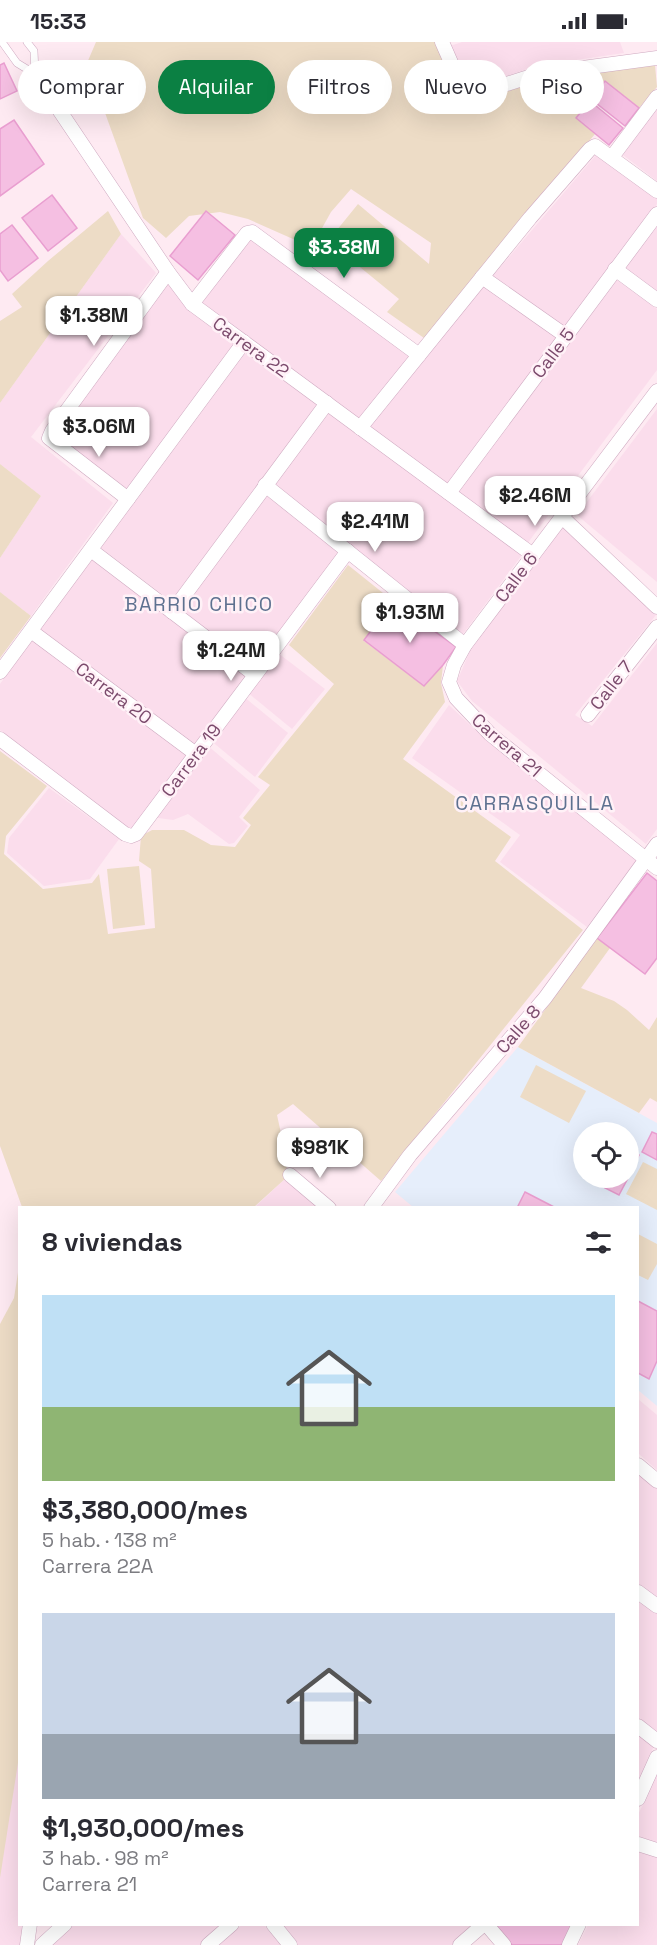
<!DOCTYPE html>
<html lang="es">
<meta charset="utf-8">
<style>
:root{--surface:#fff;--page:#f7f7f7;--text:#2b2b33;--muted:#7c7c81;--accent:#0b8043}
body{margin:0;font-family:"Space Grotesk",sans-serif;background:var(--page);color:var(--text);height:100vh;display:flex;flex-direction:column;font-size:22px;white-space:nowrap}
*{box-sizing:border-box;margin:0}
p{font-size:20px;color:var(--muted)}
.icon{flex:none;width:33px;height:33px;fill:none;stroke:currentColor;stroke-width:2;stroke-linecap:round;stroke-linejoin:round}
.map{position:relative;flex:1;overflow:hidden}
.panel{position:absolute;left:18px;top:1164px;width:621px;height:720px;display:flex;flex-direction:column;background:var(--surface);border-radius:0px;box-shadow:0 6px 24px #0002}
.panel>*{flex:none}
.guide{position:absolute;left:18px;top:18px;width:621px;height:54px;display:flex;gap:12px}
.buttons{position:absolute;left:573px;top:1080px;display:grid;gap:12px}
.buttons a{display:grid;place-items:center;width:66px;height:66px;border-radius:50%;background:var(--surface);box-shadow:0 6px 24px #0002;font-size:30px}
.price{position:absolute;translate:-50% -51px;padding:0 14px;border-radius:12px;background:#fff;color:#222;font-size:20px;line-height:39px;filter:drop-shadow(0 2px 3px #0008)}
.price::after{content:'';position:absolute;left:50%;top:36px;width:18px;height:14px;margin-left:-9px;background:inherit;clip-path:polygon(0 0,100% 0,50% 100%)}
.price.current{background:var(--accent);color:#fff}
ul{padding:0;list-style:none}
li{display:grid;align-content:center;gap:12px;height:318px;padding:0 24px}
li span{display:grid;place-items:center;height:186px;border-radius:0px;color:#555}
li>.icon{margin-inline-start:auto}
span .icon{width:108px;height:108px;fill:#fffc;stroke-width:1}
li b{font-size:26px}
h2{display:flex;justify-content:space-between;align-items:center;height:72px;padding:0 24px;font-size:26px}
.tag{padding:0 21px;border-radius:27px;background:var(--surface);box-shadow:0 6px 24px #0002;font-size:21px;line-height:54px}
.tag.current{background:var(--accent);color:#fff}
.status{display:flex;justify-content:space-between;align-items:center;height:42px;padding:0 30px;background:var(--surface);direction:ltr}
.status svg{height:16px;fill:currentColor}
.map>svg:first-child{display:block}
</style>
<div class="status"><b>15:33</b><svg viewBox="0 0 49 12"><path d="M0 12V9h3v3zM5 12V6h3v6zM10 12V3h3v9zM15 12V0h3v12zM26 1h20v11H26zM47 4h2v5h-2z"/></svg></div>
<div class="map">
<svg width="657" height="1903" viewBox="0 0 657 1903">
<rect width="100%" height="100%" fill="#feeaf2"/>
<g fill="#fbddec">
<path d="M462 0H620L624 11 536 24 471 46 450 4Z"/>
<path d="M657 66V139L623 113Z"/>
<path d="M596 113 657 156V162L565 285 492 235Z"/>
<path d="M657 183V250L625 226Z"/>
<path d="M121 192 156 231 31 395 113 461 31 574 0 550V516L41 454 0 422V361Z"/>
<path d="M250 197 410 314 358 377 201 260Z"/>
<path d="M617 238 657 267V328L527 502 458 451Z"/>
<path d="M168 242 187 267 236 301 128 449 55 396Z"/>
<path d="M484 244 558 295 448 443 368 385Z"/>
<path d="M246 310 318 363 171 559 101 506Z"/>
<path d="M657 367V540L577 473Z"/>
<path d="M329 371 522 513 463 592 274 443Z"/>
<path d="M266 453 339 511 254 624 180 568Z"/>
<path d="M562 485 656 573 575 673 592 684 657 601V787L646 802 472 659 457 639 470 609Z"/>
<path d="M91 517 245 633 195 704 40 587Z"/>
<path d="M33 597 188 713 133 786H127L0 688V642Z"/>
<path d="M278 611 325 647 292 687 247 650Z"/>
<path d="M243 654 288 691 255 735 210 698Z"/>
<path d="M449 663 485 697 638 817 587 885 500 820 520 793 412 716Z"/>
<path d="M207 703 260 748 239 775 248 784 234 801 229 802 188 772 173 778 151 775Z"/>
<path d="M49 746 119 797 90 837 44 844 7 811 9 796Z"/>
<path d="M286 1136 321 1166H254Z"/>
<path d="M638 1357 657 1373V1428L638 1411Z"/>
<path d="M638 1430 657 1446V1558L638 1543Z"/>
<path d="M638 1556 657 1571V1693L638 1677Z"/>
<path d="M638 1691 654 1704 638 1741Z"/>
<path d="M19 1704 20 1882 25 1883 21 1903H0V1815Z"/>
<path d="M657 1732V1801L638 1794V1773Z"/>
<path d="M638 1809 657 1815V1903H578L588 1883 638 1882Z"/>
<path d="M243 1882 264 1883 281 1903H218Z"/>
<path d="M72 1883H225L201 1903H49Z"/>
<path d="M278 1883H476L452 1903H295Z"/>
</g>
<path fill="#e6eefb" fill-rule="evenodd" d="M518 1005 657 1081V1364L638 1348V1166L413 1165 395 1150ZM584 1090H628V1136H584Z"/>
<g fill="#eddcc6">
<path d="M96 0H435L464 60H472L541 39 600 29 655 23 657 45 639 66 605 40 576 76 595 92 424 296 387 270 399 257 328 199 358 162 429 222 431 201 351 147 331 170 316 197H293L248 177 220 170 189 174 166 196 143 176 87 21Z"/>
<path d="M108 169 121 192 0 361V279L22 265 12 252 48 219Z"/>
<path d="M0 422 41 454 0 516Z"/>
<path d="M348 523 393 559 364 599 424 644 443 623 441 641 445 660 403 717 511 795 495 819 583 888 381 1139 293 1062 277 1073 287 1119 286 1136 254 1165H22L0 1104V709L47 744 6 794 4 812 43 847 92 841 99 832 108 892 155 886 151 827 139 819 141 794 152 788H184L211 803 235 805 251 783 243 776 270 743 258 735 334 642 289 603Z"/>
<path d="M0 550 31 574 0 616Z"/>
<path d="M139 824 145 883 113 887 107 827Z"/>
<path d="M597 896 610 906 581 946 614 959 627 968 649 988 657 975V1060L650 1056 639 1071 518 1005Z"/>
<path d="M536 1023 586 1049 569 1081 520 1055Z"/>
<path d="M643 1120 657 1127V1168L626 1152Z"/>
<path d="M638 1192 657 1202V1222L648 1238 638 1233Z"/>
<path d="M19 1224 20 1708 0 1836V1282L14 1256Z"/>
</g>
<g fill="#f5bfe2" stroke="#e99ed0" stroke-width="1.5">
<path d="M4 21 17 49 0 57V23Z"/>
<path d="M605 39 639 66 625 84 591 57Z"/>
<path d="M590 59 623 86 609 103 576 76Z"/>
<path d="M14 78 44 122 0 154V87Z"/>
<path d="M52 153 77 186 48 209 22 176Z"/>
<path d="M206 169 235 193 198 238 170 214Z"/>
<path d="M12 183 38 216 8 239 0 228V192Z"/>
<path d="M393 559 456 605 443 623 424 644 364 598Z"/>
<path d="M647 831 657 839V916L645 932 597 896Z"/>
<path d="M652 1090 657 1092V1118L642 1110Z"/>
<path d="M628 1108 639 1113 628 1134Z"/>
<path d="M610 1136H628L619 1153 605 1146Z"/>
<path d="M525 1150 556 1166H517Z"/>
<path d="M638 1259 657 1269V1319L649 1337 638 1331Z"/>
<path d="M495 1882H573L564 1903H512Z"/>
</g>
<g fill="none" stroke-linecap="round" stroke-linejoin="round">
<defs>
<g id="service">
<path d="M2 0 17 21 35 32"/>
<path d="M27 0 34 9 35 32"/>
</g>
<g id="minor">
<path d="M442 0 464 50 469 54 538 32 657 16"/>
<path d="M35 32 168 230 192 262 533 513"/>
<path d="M612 115 657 55"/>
<path d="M615 227 657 258"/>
<path d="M482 235 566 294"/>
<path d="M192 262 247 191 252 190 419 313"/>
<path d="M657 349 465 603 454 623 449 640 456 656 490 692 657 826"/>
<path d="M360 386 530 176 590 107 595 104 657 149"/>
<path d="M265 443 465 603"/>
<path d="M449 451 657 172"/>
<path d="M128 457 49 396 52 389 168 230"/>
<path d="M562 475 657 565"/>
<path d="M91 508 255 633"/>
<path d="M172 570 327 361"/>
<path d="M31 589 196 712"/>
<path d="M0 630 244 300"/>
<path d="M588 673 657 585"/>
<path d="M0 697 125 792 131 794 136 792 348 509"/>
<path d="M290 1133 329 1166"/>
<path d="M371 1166 410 1113 545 956 657 802"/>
<path d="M638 1423 657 1439"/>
<path d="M638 1550 657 1564"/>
<path d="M638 1684 657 1699"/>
<path d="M638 1757 657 1715"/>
<path d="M638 1802 657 1808"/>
<path d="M273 1882 290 1903"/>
<path d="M486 1882 504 1903"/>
<path d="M27 1903 30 1882"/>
<path d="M42 1903 65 1882"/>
<path d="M208 1903 232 1882"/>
<path d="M460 1903 484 1882"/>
<path d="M569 1903 579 1882"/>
</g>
</defs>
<use href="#service" stroke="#cfaac1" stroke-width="8"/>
<use href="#minor" stroke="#cfaac1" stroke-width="15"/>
<use href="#service" stroke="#fff" stroke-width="7"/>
<use href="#minor" stroke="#fff" stroke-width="14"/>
</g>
<g text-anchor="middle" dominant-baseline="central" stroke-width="5" stroke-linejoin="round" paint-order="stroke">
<g font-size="18" fill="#7b4a6c" stroke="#fff1f7">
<text transform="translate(251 305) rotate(36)">Carrera 22</text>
<text transform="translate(553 311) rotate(-53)">Calle 5</text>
<text transform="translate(516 535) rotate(-53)">Calle 6</text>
<text transform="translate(611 643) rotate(-52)">Calle 7</text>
<text transform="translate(114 651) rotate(37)">Carrera 20</text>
<text transform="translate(507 703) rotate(41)">Carrera 21</text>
<text transform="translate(191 718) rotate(-53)">Carrera 19</text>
<text transform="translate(518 987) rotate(-49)">Calle 8</text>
</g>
<g font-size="20" letter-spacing="1.5" fill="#5e7190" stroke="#fff1f7">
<text x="199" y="562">BARRIO CHICO</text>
<text x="535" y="761">CARRASQUILLA</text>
</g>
</g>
</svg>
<div class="buttons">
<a><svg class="icon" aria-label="locate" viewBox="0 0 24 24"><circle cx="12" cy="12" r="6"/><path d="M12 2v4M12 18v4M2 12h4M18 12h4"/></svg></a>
</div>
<b class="price current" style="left:344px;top:237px">$3.38M</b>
<b class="price" style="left:94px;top:305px">$1.38M</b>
<b class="price" style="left:99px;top:416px">$3.06M</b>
<b class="price" style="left:535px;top:485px">$2.46M</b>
<b class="price" style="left:375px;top:511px">$2.41M</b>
<b class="price" style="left:410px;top:602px">$1.93M</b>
<b class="price" style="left:231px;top:640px">$1.24M</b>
<b class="price" style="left:320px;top:1137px">$981K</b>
<div class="guide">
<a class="tag">Comprar</a>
<a class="tag current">Alquilar</a>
<a class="tag">Filtros</a>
<a class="tag">Nuevo</a>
<a class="tag">Piso</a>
</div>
<section class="panel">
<h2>8 viviendas<svg class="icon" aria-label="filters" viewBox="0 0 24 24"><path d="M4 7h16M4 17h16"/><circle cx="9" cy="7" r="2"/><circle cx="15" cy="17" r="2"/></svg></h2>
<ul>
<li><span style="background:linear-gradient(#bfe0f5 60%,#8fb573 0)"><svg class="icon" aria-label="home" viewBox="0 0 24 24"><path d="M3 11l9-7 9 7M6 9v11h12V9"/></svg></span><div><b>$3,380,000/mes</b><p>5 hab. · 138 m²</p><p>Carrera 22A</p></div></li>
<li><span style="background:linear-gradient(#c9d6e8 65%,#9aa5b1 0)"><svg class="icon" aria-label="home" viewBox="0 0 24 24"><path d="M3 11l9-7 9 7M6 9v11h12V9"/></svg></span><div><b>$1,930,000/mes</b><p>3 hab. · 98 m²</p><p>Carrera 21</p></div></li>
</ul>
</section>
</div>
